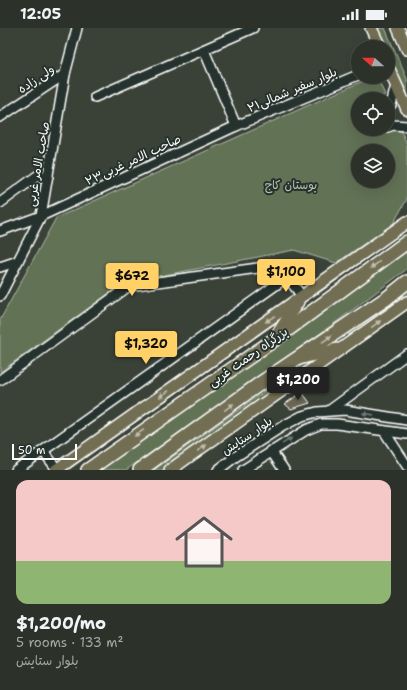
<!DOCTYPE html>
<meta charset="utf-8">
<style>
:root{--surface:#2c322a;--page:#343a32;--text:#f1f3f6;--muted:#a6aaa8;--line:#484d47;--accent:#ffd166}
body{margin:0;font-family:"Shantell Sans","Playpen Sans Arabic",sans-serif;background:var(--page);color:var(--text);height:100vh;display:flex;flex-direction:column;font-size:15px;white-space:nowrap}
*{box-sizing:border-box;margin:0}
p{font-size:13px;color:var(--muted)}
.icon{flex:none;width:22px;height:22px;fill:none;stroke:currentColor;stroke-width:2;stroke-linecap:round;stroke-linejoin:round}
.map{position:relative;height:442px;overflow:hidden}
.sheet{display:flex;flex-direction:column;background:var(--surface);flex:1}
.sheet>*{flex:none}
.needle{width:26px;rotate:291deg}
.tools{position:absolute;left:351px;top:12px;display:grid;gap:8px}
.tools a{display:grid;place-items:center;width:44px;height:44px;border-radius:50%;background:var(--surface);box-shadow:0 4px 16px #0002,0 0 0 1px var(--line);font-size:20px}
.scale{position:absolute;left:12px;bottom:10px;width:65px;box-sizing:border-box;padding-left:4px;border:2px solid #fff;border-top:0;font-size:11px;line-height:14px;white-space:nowrap;color:#fff;-webkit-text-stroke:3px #26332d;paint-order:stroke}
.price{position:absolute;translate:-50% -34px;padding:0 9px;border-radius:4px;background:var(--accent);color:#111;font-size:13px;line-height:26px;filter:drop-shadow(0 1px 2px #0008)}
.price::after{content:'';position:absolute;left:50%;top:24px;width:12px;height:9px;margin-left:-6px;background:inherit;clip-path:polygon(0 0,100% 0,50% 100%)}
.price.active{background:#222;color:#fff}
ul{padding:0;list-style:none}
li{display:grid;align-content:center;gap:8px;height:212px;padding:0 16px}
li+li{border-top:1px solid var(--line)}
li span{display:grid;place-items:center;height:124px;border-radius:12px;color:#555}
li>.icon{margin-inline-start:auto}
span .icon{width:72px;height:72px;fill:#fffc;stroke-width:1}
li b{font-size:17px}
.status{display:flex;justify-content:space-between;align-items:center;height:28px;padding:0 20px;background:var(--surface);direction:ltr}
.status svg{height:11px;fill:currentColor}
.map>svg:first-child{display:block}
</style>
<div class="status"><b>12:05</b><svg viewBox="0 0 49 12"><path d="M0 12V9h3v3zM5 12V6h3v6zM10 12V3h3v9zM15 12V0h3v12zM26 1h20v11H26zM47 4h2v5h-2z"/></svg></div>
<div class="map">
<svg width="407" height="442" viewBox="0 0 407 442">
<rect width="100%" height="100%" fill="#3a4238"/>
<filter id="ink" filterUnits="userSpaceOnUse"><feTurbulence type="fractalNoise" baseFrequency=".025" numOctaves="2"/><feDisplacementMap in="SourceGraphic" scale="8" xChannelSelector="R" yChannelSelector="G"/><feConvolveMatrix kernelMatrix="1 2 1 2 8 2 1 2 1" color-interpolation-filters="sRGB"/></filter>
<g filter="url(#ink)">
<g fill="#627254" stroke="#b0b8aa" fill-rule="evenodd">
<path d="M375 0H385L407 51V72L388 29V19H383Z"/>
<path d="M372 49H377L385 67 377 71H358V80L356 81 358 85V101H366L370 109 400 100 407 116V171L393 196 336 235 294 222 123 255 0 344V292L56 190ZM358 123H388V153H358Z"/>
<path d="M407 201 318 266 319 261Z"/>
<path d="M407 223V241L339 292 126 442H99Z"/>
<path d="M407 262V267L347 311 349 303Z"/>
<path d="M289 282 283 290 68 442H63Z"/>
<path d="M319 330 162 442H154L309 332Z"/>
</g>
<path fill="#6a6653" stroke="#fff" d="M302 364 310 375 291 381 285 376Z"/>
<g fill="none" stroke-linecap="round" stroke-linejoin="round">
<defs>
<g id="minor">
<path d="M204 22 236 98"/>
<path d="M95 69 253 0"/>
<path d="M388 78 391 77 396 57"/>
<path d="M0 89 65 46"/>
<path d="M388 99 393 97 407 98"/>
<path d="M0 175 37 148H48"/>
<path d="M0 203 41 188 236 98 358 47"/>
<path d="M0 239 18 233"/>
<path d="M287 249 302 268"/>
<path d="M0 268 41 188 65 46 77 0"/>
<path d="M0 352 129 258 258 240 287 249"/>
<path d="M330 382 407 326"/>
<path d="M384 403 407 438"/>
<path d="M43 423 57 441"/>
<path d="M271 423 284 442"/>
<path d="M16 442 287 249"/>
<path d="M218 442 235 429 283 398 302 388 317 384 345 382 407 392"/>
<path d="M243 442 306 402 321 396H337L407 406"/>
</g>
<g id="major">
<path d="M371 0 380 19"/>
<path d="M398 0 407 21"/>
<path d="M388 39 407 81"/>
<path d="M276 308 298 274"/>
<path d="M299 331 337 321"/>
<path d="M56 442 407 194"/>
<path d="M170 442 407 274"/>
</g>
<g id="highway">
<path d="M88 442 275 311 407 214"/>
<path d="M140 442 258 357 387 270 407 254"/>
</g>
</defs>
<use href="#minor" stroke="#fff" stroke-width="12"/>
<use href="#major" stroke="#fff" stroke-width="14"/>
<use href="#highway" stroke="#fff" stroke-width="16"/>
<use href="#minor" stroke="#26332d" stroke-width="9"/>
<use href="#major" stroke="#726e52" stroke-width="11"/>
<use href="#highway" stroke="#726e52" stroke-width="13"/>
</g>
<defs><path id="oneway-solid" d="M-6-.8H1V-3.2L6.5 0L1 3.2V.8H-6Z"/></defs>
<g fill="#c0beb1">
<use href="#oneway-solid" transform="translate(375 237) rotate(144)"/>
<use href="#oneway-solid" transform="translate(270 291) rotate(145)"/>
<use href="#oneway-solid" transform="translate(376 296) rotate(-36)"/>
<use href="#oneway-solid" transform="translate(327 311) rotate(-34)"/>
<use href="#oneway-solid" transform="translate(164 366) rotate(145)"/>
<use href="#oneway-solid" transform="translate(229 379) rotate(-36)"/>
<use href="#oneway-solid" transform="translate(139 405) rotate(145)"/>
<use href="#oneway-solid" transform="translate(202 420) rotate(-35)"/>
</g>
<g fill="#727a76">
<use href="#oneway-solid" transform="translate(368 386) rotate(-172)"/>
<use href="#oneway-solid" transform="translate(287 413) rotate(-32)"/>
</g>
</g>
<g text-anchor="middle" dominant-baseline="central" stroke-width="4" stroke-linejoin="round" paint-order="stroke">
<g font-size="12" fill="#fff" stroke="#26332d">
<text transform="translate(36 51) rotate(-34)">ولی زاده</text>
<text transform="translate(292 62) rotate(-23)">بلوار سفیر شمالی۲۱</text>
<text transform="translate(133 132) rotate(-25)">صاحب الامر غربی۲۳</text>
<text transform="translate(38 136) rotate(-80)">صاحب الامر غربی</text>
<text transform="translate(248 329) rotate(-35)">بزرگراه رحمت غربی</text>
<text transform="translate(247 408) rotate(-34)">بلوار ستایش</text>
</g>
<g font-size="12" fill="#b8c0b2" stroke="#26332d">
<text x="291" y="157">بوستان کاج</text>
</g>
</g>
</svg>
<div class="tools">
<a><svg class="needle" viewBox="-14 -14 28 28"><path d="M0-13l5 13h-10z" fill="#e53935"/><path d="M0 13l5-13h-10z" fill="#a6aaa8"/></svg></a>
<a><svg class="icon" aria-label="locate" viewBox="0 0 24 24"><circle cx="12" cy="12" r="6"/><path d="M12 2v4M12 18v4M2 12h4M18 12h4"/></svg></a>
<a><svg class="icon" aria-label="layers" viewBox="0 0 24 24"><path d="M12 4l9 5-9 5-9-5zM3 14l9 5 9-5"/></svg></a>
</div>
<div class="scale">50 m</div>
<b class="price" style="left:286px;top:265px">$1,100</b>
<b class="price" style="left:132px;top:269px">$672</b>
<b class="price" style="left:146px;top:337px">$1,320</b>
<b class="price active" style="left:298px;top:373px">$1,200</b>
</div>
<section class="sheet">
<ul>
<li><span style="background:linear-gradient(#f6c9c9 65%,#8fb573 0)"><svg class="icon" aria-label="home" viewBox="0 0 24 24"><path d="M3 11l9-7 9 7M6 9v11h12V9"/></svg></span><div><b>$1,200/mo</b><p>5 rooms · 133 m²</p><p>بلوار ستایش</p></div></li>
</ul>
</section>
